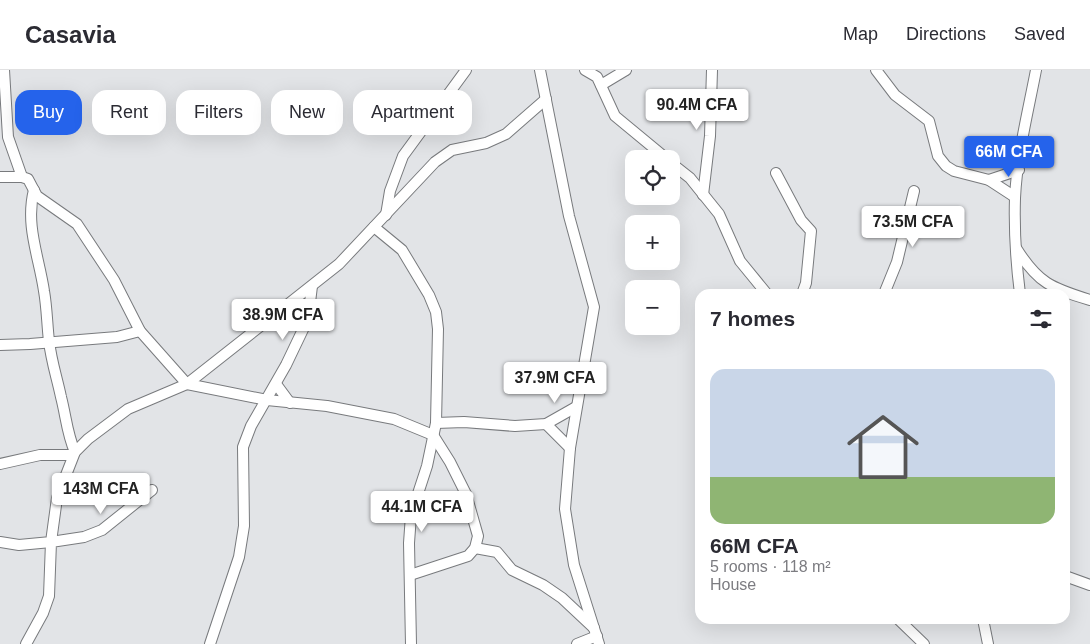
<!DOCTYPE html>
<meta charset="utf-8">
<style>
:root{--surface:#fff;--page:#f7f7f7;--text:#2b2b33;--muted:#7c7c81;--line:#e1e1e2;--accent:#2563eb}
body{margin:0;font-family:Helvetica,sans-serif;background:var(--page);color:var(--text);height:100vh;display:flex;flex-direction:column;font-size:19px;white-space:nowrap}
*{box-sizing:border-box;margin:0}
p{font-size:16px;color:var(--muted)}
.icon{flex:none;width:28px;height:28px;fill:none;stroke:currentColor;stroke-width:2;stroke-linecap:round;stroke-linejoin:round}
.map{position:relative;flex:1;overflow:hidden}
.panel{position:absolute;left:695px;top:219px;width:375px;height:335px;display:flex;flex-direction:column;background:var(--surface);border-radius:15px;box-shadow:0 5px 20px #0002}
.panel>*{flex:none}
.top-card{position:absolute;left:15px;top:20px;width:475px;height:45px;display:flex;gap:10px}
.fabs{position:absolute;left:625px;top:80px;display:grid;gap:10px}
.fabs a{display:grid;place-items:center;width:55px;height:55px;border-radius:10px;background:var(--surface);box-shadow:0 5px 20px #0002;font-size:25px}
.price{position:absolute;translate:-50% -42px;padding:0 11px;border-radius:5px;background:#fff;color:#222;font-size:16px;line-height:32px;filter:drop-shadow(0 1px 2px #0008)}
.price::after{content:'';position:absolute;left:50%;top:30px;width:15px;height:11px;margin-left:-8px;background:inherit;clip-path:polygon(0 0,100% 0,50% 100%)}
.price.selected{background:var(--accent);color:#fff}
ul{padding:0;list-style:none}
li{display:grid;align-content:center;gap:10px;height:265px;padding:0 15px}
li span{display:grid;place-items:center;height:155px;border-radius:15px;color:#555}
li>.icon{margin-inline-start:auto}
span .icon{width:90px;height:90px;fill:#fffc;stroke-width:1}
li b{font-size:21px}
h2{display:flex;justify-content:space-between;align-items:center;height:60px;padding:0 15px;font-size:21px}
.pill{padding:0 18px;border-radius:15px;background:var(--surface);box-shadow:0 5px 20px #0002;font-size:18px;line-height:45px}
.pill.selected{background:var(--accent);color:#fff}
header{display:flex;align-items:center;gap:30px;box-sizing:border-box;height:70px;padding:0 25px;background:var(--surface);border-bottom:1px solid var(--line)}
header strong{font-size:24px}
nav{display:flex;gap:28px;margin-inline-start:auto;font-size:18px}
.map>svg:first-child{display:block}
</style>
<header>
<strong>Casavia</strong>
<nav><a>Map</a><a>Directions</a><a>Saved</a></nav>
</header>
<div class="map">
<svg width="1090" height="574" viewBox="0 0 1090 574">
<rect width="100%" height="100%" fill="#e2e4e7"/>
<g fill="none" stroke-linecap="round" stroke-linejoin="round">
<defs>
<g id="minor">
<path d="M4 0 8 67 22 107"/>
<path d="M540 0 569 146 594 237 570 378 565 439 574 495 599 574"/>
<path d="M585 0 597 7 615 46 667 89"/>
<path d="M876 0 895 25 929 51 938 86 946 96 954 101 989 110 1015 127"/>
<path d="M601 15 626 0"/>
<path d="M671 93 690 108 719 144 740 191 767 224"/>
<path d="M776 103 801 150 811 161 806 213 802 224"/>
<path d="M0 107H22L28 109 37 126 77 154 114 210 140 261 187 314 267 330 327 336 394 349 433 365 450 392 466 424 478 466 475 478 468 486 410 505"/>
<path d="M989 110 1019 100"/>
<path d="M34 120C25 155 39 187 44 221 47 238 47 254 49 271 51 290 57 308 61 327 66 346 67 364 75 382"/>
<path d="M703 125 710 66 712 0"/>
<path d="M386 145 390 121 403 86 466 0"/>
<path d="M374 157 402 180 429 225 436 242 438 259 436 353 427 396 411 445 409 473 411 574"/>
<path d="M1016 178C1038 213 1051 218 1090 230"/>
<path d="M884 224 897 192 914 121"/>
<path d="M1020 224C1016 192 1014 160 1015 128 1017 85 1028 42 1036 0"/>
<path d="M0 275 30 274 117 267 140 261"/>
<path d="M276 314 290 333"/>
<path d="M436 353 464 352 515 356 546 354 576 337"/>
<path d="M546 354 570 378"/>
<path d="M0 394 40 385H73"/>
<path d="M0 472 19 475 51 472 57 428 75 382 88 369 128 339 187 314 339 194 435 92 452 80 486 73 506 64 546 29"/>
<path d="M475 478 497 482 512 500 543 515 562 528 594 558"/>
<path d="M1065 506 1090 515"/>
<path d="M898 549 924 574"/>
<path d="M983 549 988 574"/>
<path d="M26 574 43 543 49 526 51 472 84 467 102 460 152 420"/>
<path d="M210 574 239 487 244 456 243 377 251 356 286 295 308 249 312 216"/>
<path d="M577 574 597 566"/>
</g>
</defs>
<use href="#minor" stroke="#787a7d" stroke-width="12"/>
<use href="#minor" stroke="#fff" stroke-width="10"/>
</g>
</svg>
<div class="fabs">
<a><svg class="icon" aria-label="locate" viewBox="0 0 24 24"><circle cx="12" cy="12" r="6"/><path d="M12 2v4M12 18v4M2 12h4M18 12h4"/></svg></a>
<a>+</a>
<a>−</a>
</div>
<b class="price" style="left:697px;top:61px">90.4M CFA</b>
<b class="price selected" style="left:1009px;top:108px">66M CFA</b>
<b class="price" style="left:913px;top:178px">73.5M CFA</b>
<b class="price" style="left:283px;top:271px">38.9M CFA</b>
<b class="price" style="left:555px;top:334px">37.9M CFA</b>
<b class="price" style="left:101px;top:445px">143M CFA</b>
<b class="price" style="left:422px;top:463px">44.1M CFA</b>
<div class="top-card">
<a class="pill selected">Buy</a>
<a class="pill">Rent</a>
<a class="pill">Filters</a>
<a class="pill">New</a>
<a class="pill">Apartment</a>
</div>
<section class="panel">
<h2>7 homes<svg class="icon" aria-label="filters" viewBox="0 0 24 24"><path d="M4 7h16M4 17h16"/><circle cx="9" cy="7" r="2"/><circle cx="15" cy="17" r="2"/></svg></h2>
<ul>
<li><span style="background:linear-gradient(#c9d6e8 70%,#8fb573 0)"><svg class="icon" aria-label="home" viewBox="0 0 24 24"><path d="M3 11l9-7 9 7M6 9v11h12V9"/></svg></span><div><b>66M CFA</b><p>5 rooms · 118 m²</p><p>House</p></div></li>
</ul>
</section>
</div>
